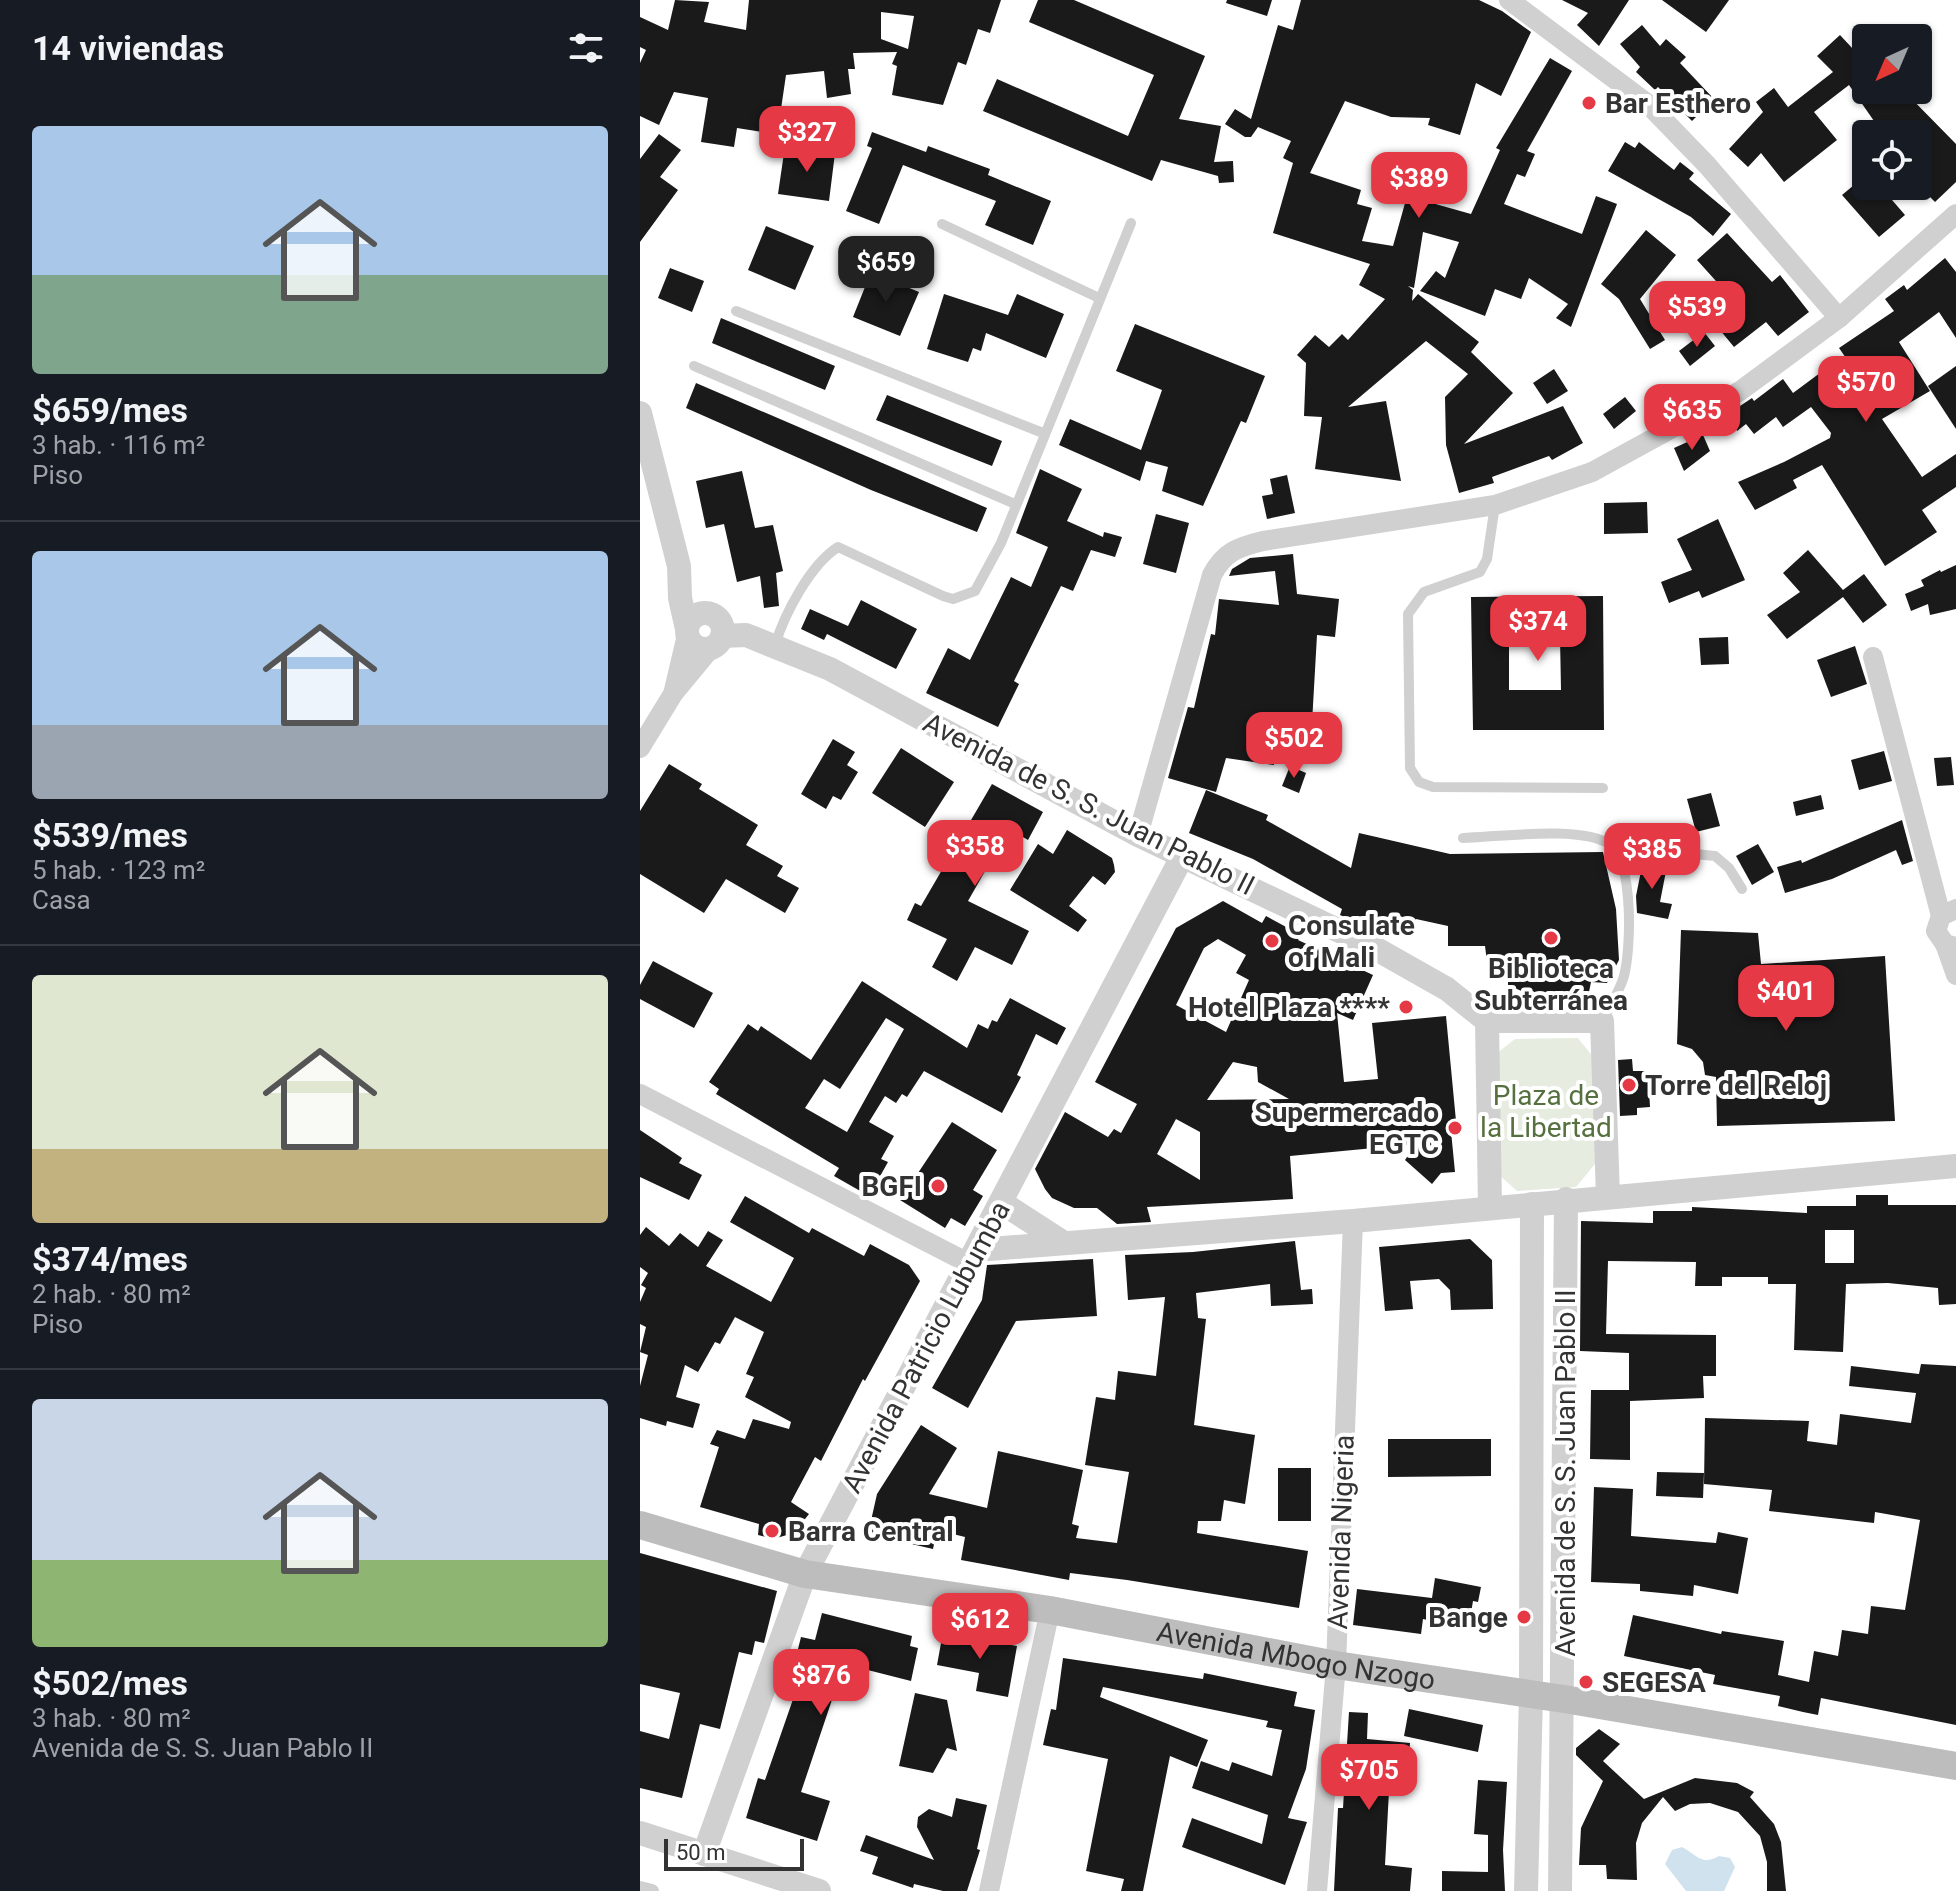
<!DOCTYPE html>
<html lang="es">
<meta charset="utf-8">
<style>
:root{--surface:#171b24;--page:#20242c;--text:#f1f3f6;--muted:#9ea1a6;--line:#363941;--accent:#e63946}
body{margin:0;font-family:Roboto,sans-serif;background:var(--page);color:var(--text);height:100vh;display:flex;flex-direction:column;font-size:30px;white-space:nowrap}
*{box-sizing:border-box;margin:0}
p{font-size:26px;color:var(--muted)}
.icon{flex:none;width:44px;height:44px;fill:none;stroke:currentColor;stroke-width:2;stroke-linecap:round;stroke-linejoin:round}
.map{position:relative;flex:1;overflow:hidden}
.sheet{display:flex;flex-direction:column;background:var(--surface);width:640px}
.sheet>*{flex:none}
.needle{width:52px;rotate:224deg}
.fabs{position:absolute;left:1212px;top:24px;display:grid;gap:16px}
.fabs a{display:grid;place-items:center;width:80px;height:80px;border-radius:8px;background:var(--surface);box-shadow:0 2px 6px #0004;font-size:40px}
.scale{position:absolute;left:24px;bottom:20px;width:140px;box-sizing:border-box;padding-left:8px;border:4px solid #333;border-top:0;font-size:22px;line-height:28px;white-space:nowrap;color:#333;-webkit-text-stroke:6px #fff;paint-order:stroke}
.price{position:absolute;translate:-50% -68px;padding:0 18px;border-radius:16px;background:var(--accent);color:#fff;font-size:26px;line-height:52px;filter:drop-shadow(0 2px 4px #0008)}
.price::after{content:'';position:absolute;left:50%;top:48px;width:24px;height:18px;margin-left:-12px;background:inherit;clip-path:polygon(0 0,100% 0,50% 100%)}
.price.current{background:#222;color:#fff}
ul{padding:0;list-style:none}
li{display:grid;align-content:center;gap:16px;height:424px;padding:0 32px}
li+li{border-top:2px solid var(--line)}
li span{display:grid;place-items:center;height:248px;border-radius:8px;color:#555}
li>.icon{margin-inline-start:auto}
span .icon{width:144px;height:144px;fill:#fffc;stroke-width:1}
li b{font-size:34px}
h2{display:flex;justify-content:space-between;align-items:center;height:96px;padding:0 32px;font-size:34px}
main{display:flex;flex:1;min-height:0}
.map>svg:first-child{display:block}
</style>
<main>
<section class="sheet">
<h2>14 viviendas<svg class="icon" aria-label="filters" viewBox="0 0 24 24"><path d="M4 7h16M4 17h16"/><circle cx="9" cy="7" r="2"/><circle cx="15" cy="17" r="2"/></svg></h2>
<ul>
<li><span style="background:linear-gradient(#a9c7e8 60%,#7fa58c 0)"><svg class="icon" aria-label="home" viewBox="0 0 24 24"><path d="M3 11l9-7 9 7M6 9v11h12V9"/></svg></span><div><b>$659/mes</b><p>3 hab. · 116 m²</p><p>Piso</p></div></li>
<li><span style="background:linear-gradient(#a9c7e8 70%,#9aa5b1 0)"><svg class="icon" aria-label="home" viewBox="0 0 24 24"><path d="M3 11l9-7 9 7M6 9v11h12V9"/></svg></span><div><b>$539/mes</b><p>5 hab. · 123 m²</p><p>Casa</p></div></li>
<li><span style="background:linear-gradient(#dfe7d0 70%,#c2b280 0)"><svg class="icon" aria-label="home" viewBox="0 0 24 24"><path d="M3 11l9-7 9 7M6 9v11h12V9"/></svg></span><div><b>$374/mes</b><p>2 hab. · 80 m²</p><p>Piso</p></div></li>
<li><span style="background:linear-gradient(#c9d6e8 65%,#8fb573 0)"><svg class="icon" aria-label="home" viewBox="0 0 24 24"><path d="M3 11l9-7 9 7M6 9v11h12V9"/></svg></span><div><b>$502/mes</b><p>3 hab. · 80 m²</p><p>Avenida de S. S. Juan Pablo II</p></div></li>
</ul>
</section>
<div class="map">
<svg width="1316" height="1891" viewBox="0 0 1316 1891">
<rect width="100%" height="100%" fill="#fff"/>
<path fill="#e6ecdf" d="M938 1038 954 1058 955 1164 936 1187 877 1191 858 1174 856 1054 875 1039Z"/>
<path fill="#cfe2ee" d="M1042 1847C1057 1855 1062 1866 1079 1856L1090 1858 1095 1867 1084 1891H1046L1025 1864 1032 1850Z"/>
<g fill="#1a1a1a" fill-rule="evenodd">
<path d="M35 0 69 2 64 22 106 30 109 0H361L350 33 338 29 326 65 318 62 303 105 252 95 257 66 252 64 257 52 213 53 215 69H208L211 94 187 98 184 71 146 75 141 109 152 111 148 136 97 128 94 147 61 142 68 98 34 92 19 125 0 116V63L6 50 0 47V17L28 30ZM241 12 274 16 268 49 241 39Z"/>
<path d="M398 0H434L565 56 539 119 581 126 574 162 593 161 594 182 579 183 578 176 521 160 512 181 343 111 357 79 488 136 514 75 389 22Z"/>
<path d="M587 0H632L627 16 586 3Z"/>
<path d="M661 0H839L862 11 891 32 861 96 836 83 820 135 788 125 790 118 751 117 705 101 670 173 721 190 717 204 732 208 722 241 753 246 767 196 831 214 860 150 856 148 910 58 932 71 887 151 895 154 885 177 877 174 864 204 942 234 956 196 977 204 931 327 916 318 928 304 889 278 881 299 855 289 845 316 780 291 796 271 805 278 819 242 783 232 774 288 768 286 773 290 772 301 778 294 839 342 831 352 873 393 824 444 923 406 943 443 912 460 909 456 852 477 854 483 819 493 806 445 805 397 828 374 786 341 708 407 746 401 761 481 675 469 682 417 664 416 666 363 657 355 675 335 689 347 702 334 708 340 745 299 719 285 730 264 633 233 653 163 643 158 651 141 618 127 611 137H605L585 124 595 109 611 119 638 25 653 30Z"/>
<path d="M922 0H989L959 46 937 25 948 13Z"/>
<path d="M1022 0H1089L1066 32Z"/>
<path d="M1002 25 1020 46 1026 39 1046 57 1040 63 1074 99 1052 121 1018 87 1015 90 996 72 1000 67 980 44Z"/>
<path d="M1200 35 1226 63V90H1237L1246 103 1263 90 1316 144V182L1295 202 1278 185V134H1243L1209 85 1174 112 1197 140 1144 182 1121 153 1108 167 1089 149 1123 112 1116 102 1134 88 1148 107 1193 72 1177 56Z"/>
<path d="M232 132 286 152 288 146 350 169 348 175 411 201 393 245 345 225 356 201 263 165 239 224 206 211 232 148 227 146Z"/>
<path d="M19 134 41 150 20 177 38 190 0 242V159Z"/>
<path d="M985 142 995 148 999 142 1034 170 1040 162 1054 173 1049 179 1091 214 1073 236 1051 217 968 171Z"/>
<path d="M145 146 195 153 189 201 138 194Z"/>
<path d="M1226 175V186H1240L1265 215 1239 237 1202 195Z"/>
<path d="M126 226 174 246 155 290 108 270Z"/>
<path d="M1006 230 1036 255 1000 299 1025 340 1010 349 979 299 961 284Z"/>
<path d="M1087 233 1132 282 1140 275 1169 312 1138 336 1126 322 1094 347 1080 330 1103 311 1057 260Z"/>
<path d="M1305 258 1316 272V338L1299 312 1259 342 1290 391 1242 419 1282 477 1316 454V487L1282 510 1297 532 1245 566 1182 465 1153 480 1157 488 1115 510 1098 482 1144 462 1190 438 1191 433 1171 407 1143 427 1136 417 1114 434 1106 424 1097 431 1088 414 1112 398 1114 401 1143 379 1153 393 1180 373 1185 379 1208 361 1199 348 1254 311 1245 299 1264 285 1267 290Z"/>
<path d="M30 268 64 281 52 312 18 298Z"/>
<path d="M231 272 279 292 260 336 213 317Z"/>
<path d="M304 294 368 315 377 294 424 314 406 358 346 333 341 351 333 348 328 362 287 349Z"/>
<path d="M81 318 195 366 185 390 72 343Z"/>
<path d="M495 324 625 376 606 423 601 421 563 506 522 491 528 467 506 461 500 481 419 445 430 419 501 450 522 390 476 371Z"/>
<path d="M1064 332 1075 346 1050 366 1039 351Z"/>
<path d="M1316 366V429L1288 386Z"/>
<path d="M914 369 928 391 907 404 893 383Z"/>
<path d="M56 383 347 508 337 532 231 490 46 408Z"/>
<path d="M247 395 362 441 352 466 236 420Z"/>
<path d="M985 397 996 411 974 429 963 414Z"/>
<path d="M1063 435 1070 451 1044 471 1034 448Z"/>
<path d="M400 469 442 489 427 521 463 537 464 532 482 537 475 557 451 550 433 591 421 586 374 681 379 684 358 727 286 693 308 648 330 660 371 577 391 587 408 547 376 533Z"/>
<path d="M102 471 115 528 133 525 143 571 136 573 139 606 124 608 120 576 97 582 84 524 66 528 56 481Z"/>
<path d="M647 475 655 513 627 519 622 496 633 494 630 479Z"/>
<path d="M1007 502 1008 533 964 534V503Z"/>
<path d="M516 514 549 523 536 573 503 564Z"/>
<path d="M1078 519 1105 580 1062 598 1059 591 1029 603 1021 582 1052 570 1037 539Z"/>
<path d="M1168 550 1203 590 1224 574 1247 605 1223 623 1203 597 1147 639 1127 615 1160 592 1143 573Z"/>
<path d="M653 554 657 594 699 599 695 637 677 635 672 723 640 722 634 765 586 758 576 792 528 778 548 707 554 708 571 634 575 635 579 599 639 605 635 571 589 576 592 569 610 558Z"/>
<path d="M1316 565V609L1290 615 1288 604 1271 611 1265 594 1284 586 1281 580 1300 570 1301 572Z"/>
<path d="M963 596 964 730H833L831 597ZM869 637H920L921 690H869Z"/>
<path d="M221 600 277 629 256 669 187 634 184 640 161 629 170 609 208 626Z"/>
<path d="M1088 637 1089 664 1061 665 1059 638Z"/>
<path d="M1215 646 1227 684 1191 697 1177 660Z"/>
<path d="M193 739 215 752 207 765 218 772 201 800 193 796 186 809 161 794Z"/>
<path d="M261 748 314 782 285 827 232 793Z"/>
<path d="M1244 751 1252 781 1219 790 1211 760Z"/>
<path d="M1311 757 1314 785 1297 786 1294 758Z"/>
<path d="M29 764 62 784 59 789 118 825 106 845 143 866 137 876 159 888 145 913 86 879 64 913 0 874V811Z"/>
<path d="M650 766 666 773 659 793 642 786Z"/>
<path d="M352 784 403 812 388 840 369 829 328 901 389 931 372 965 335 947 317 981 292 967 307 939 267 920 275 903 281 906Z"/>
<path d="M566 790 628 815 626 820 711 868 719 833 810 854 963 852 976 909 979 960 967 983 951 982 949 992 922 1000 888 994 868 985V979L849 977 845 946H808V926L776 919 772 938 727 927 700 915 702 909 613 859 549 833Z"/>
<path d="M1071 793 1080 826 1056 832 1047 799Z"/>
<path d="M1181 795 1184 809 1156 816 1153 802Z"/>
<path d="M1262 820 1273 861 1262 865 1256 850 1192 879 1145 893 1137 867 1161 860 1162 863Z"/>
<path d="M427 830 472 858 474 865 475 872 465 885 453 876 429 906 447 920 438 932 370 890 398 844 413 854Z"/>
<path d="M1118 844 1134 872 1112 885 1096 856Z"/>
<path d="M1003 861 1027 866 1020 902 1032 904 1028 919 997 913 996 896Z"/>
<path d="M583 901 622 923 626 916 661 935 658 940 733 975 713 1020 697 1013 704 1082 738 1079 732 1023 806 1016 816 1121H810L815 1172 801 1173 792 1184 765 1160 776 1144 650 1156 653 1199 507 1207 511 1222 477 1224 457 1208H434L412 1198 405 1189 395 1169 425 1112 468 1137 474 1129 481 1133 497 1104 455 1082 536 928ZM578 939 606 955 596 973 609 980 586 1032 536 1005 564 948ZM593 1062 617 1067 618 1082 649 1099 567 1100ZM536 1119 560 1132V1180L517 1154Z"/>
<path d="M1041 930 1118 933 1121 964 1245 956 1255 1121 1077 1126 1076 1077 1065 1075 1063 1062 1052 1049 1037 1044Z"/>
<path d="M13 961 73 993 54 1028 0 999V985Z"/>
<path d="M222 981 327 1048 338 1024 348 1029 352 1020 357 1022 370 998 426 1028 417 1045 396 1034 377 1075 381 1077 362 1113 284 1071 267 1097 262 1094 256 1103 245 1096 229 1122 254 1136 241 1159 248 1162 229 1196 194 1176 199 1168 76 1094 79 1089 69 1082 108 1024 118 1031 121 1026 171 1060ZM246 1018 264 1029 207 1132 165 1108 184 1079 200 1089Z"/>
<path d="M992 1059 993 1071H1008L1010 1107 997 1108V1115L980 1116 978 1060Z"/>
<path d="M312 1122 357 1150 333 1190 343 1196 325 1226 311 1218 305 1228 260 1200Z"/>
<path d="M0 1130 42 1158 39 1163 62 1175 49 1200 0 1177Z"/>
<path d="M1216 1195H1248V1205H1316V1304L1299 1305 1298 1288 1248 1283 1206 1284 1203 1352 1154 1350 1156 1284H1128V1277H1082V1286H1055L1056 1262 968 1261 966 1334 1076 1335V1376H1063L1064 1398 990 1401V1460L950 1459 951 1390H989V1353L940 1351 941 1221 1013 1223V1211H1052V1207L1167 1213V1206H1216ZM1185 1230H1214V1263H1185Z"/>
<path d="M105 1196 169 1233 172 1228 224 1256 230 1244 269 1265 280 1281 225 1381 223 1379 181 1461 175 1457 151 1502 169 1514 154 1533 133 1539 118 1535 119 1524 60 1507 79 1447 70 1444 77 1430 105 1439 113 1419 149 1429 151 1422 105 1397 114 1377 106 1374 124 1332 95 1317 80 1344 75 1342 58 1372 45 1365 36 1397 60 1404 53 1428 27 1421 26 1426 0 1418V1386L8 1355 0 1352 6 1327 0 1324V1302L6 1288 1 1285 8 1273 0 1267V1235L6 1227 29 1246 40 1233 58 1247 68 1231 83 1240 66 1266 131 1302 154 1258 90 1222Z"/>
<path d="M830 1239 852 1260 853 1309 811 1310 810 1290 799 1279 770 1281 773 1309 745 1311 739 1247Z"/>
<path d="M655 1241 661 1290 672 1289 673 1304 631 1306 630 1284 556 1293 558 1318 566 1319 554 1425 615 1435 605 1504 584 1500 581 1521H558L557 1533 668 1551 659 1608 487 1580 430 1573 429 1580 321 1560 325 1537 297 1530 293 1549 228 1534 237 1494 281 1425 317 1448 289 1494 347 1508 358 1451 443 1470 432 1524 439 1526 436 1538 477 1543 489 1472 445 1465 456 1397 475 1400 478 1371 516 1376 525 1297 488 1300 485 1255 553 1252Z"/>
<path d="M453 1259 457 1316 376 1321 328 1408 292 1388 342 1300 347 1265Z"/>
<path d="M1281 1364 1316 1366V1725L1181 1698 1178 1715 1163 1712 1138 1706 1140 1696 1073 1684 1075 1675 984 1656 993 1615 1081 1634 1082 1631 1144 1641 1138 1675 1169 1682 1174 1651 1198 1656 1202 1630 1228 1634 1231 1606 1265 1610 1280 1520 1235 1512 1234 1523 1129 1511 1132 1490 1064 1484 1065 1418 1169 1421 1167 1441 1197 1445 1200 1414 1271 1423 1276 1393 1209 1386 1211 1366 1279 1374Z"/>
<path d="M748 1439H851V1476L748 1477Z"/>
<rect x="638" y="1468" width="33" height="53"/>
<path d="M1017 1472 1064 1473 1063 1498 1016 1496Z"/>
<path d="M954 1487 993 1489 991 1536 1076 1543 1078 1532 1108 1538 1098 1594 1054 1585 1053 1596 1000 1591V1584L951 1582Z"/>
<path d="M0 1553 137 1591 124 1643 115 1641 112 1655 99 1652 80 1729 60 1724 42 1798 0 1788V1731L29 1739 40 1693 0 1684Z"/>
<path d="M795 1578 841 1587 838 1602 833 1601 830 1619 808 1615 807 1624 783 1619 781 1634 713 1625 717 1589 792 1598Z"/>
<path d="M182 1613 272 1636 270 1646 278 1648 271 1681 204 1664 161 1792 190 1801 177 1841 106 1818 118 1778 125 1780 168 1656 157 1653 161 1637 175 1640Z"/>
<path d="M303 1632 377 1646 368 1697 336 1691 339 1673 297 1665Z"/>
<path d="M423 1658 563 1679 564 1673 657 1692 654 1706 675 1710 666 1769 648 1818 667 1822 645 1885 542 1847 552 1818 622 1844 628 1815 552 1788 561 1761 589 1771 592 1762 632 1776 642 1730 626 1727 628 1721 463 1687 460 1697 568 1740 557 1767 530 1756 503 1891H481L484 1879 446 1871 468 1759 403 1745 411 1709 416 1710Z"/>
<path d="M275 1693 307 1700 317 1751 307 1748 293 1773 259 1766Z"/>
<path d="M769 1709 843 1725 838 1752 764 1736Z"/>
<path d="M709 1712 728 1713 727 1739 770 1743 766 1792 749 1791 745 1865 772 1868 770 1891H694L698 1808H703Z"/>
<path d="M959 1729 980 1744 963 1761 1004 1799 1055 1778 1097 1783 1114 1792 1110 1797 1134 1824 1141 1842 1146 1891H1127V1862L1120 1836 1098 1812 1070 1803 1050 1804 1035 1811 1023 1797 1002 1823 996 1843 997 1880 967 1879 966 1865H939L941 1828 963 1781 936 1755V1748Z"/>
<path d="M838 1780 867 1782 863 1850 865 1891H802V1871L848 1872V1835L834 1834Z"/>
<path d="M316 1798 347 1805 337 1849 340 1850 327 1891H303L274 1884 273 1888 232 1874 238 1857 220 1851 226 1835 294 1860 277 1827 278 1817 289 1809 312 1817Z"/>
</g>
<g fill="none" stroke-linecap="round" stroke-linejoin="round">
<g stroke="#d0d0d0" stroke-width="10">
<path d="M302 224 459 298"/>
<path d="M96 311 403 433"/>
<path d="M54 366 375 504"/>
<path d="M855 505 847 559 840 572 784 592 768 614 770 768 779 782 793 787 963 788"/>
<path d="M135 645C145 613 170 565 198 547L303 596 313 599 335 591 361 543 491 223"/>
<path d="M823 838C857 837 944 825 970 845 994 864 991 949 984 976 980 991 969 1007 962 1021"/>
<path d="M970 846 1075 856 1089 868 1102 889"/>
</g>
<path stroke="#d0d0d0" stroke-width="14" d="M0 1888 12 1891"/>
<g stroke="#d0d0d0" stroke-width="20">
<path d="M869 0 1008 104 1067 165 1199 318"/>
<path d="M1233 657 1301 916"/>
<path d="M34 690 47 635"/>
<path d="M0 748 33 694 71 648"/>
<path d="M498 835 572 575C584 552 598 547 623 541L855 505 952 472 1100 391 1199 318 1316 214"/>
<path d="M1316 909 1301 916 1296 931 1305 944 1316 947"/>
<path d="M1305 944 1316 975"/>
<path d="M0 1094 330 1264"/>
<path d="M349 1891 410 1610"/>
<path d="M677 1891 696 1665 713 1221"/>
</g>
<g stroke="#d0d0d0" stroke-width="24">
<path d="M0 413 39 566 40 598 47 629"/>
<circle cx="65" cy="631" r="18"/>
<path d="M82 636 106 635 190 669 498 835 731 946 807 989 847 1021H962L968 1197"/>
<path d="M847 1021 850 1207"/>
<path d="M362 1203 424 1243"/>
<path d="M337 1250 713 1221 1316 1166"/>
<path d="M0 1833 179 1891"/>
<path d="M64 1854 165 1574 543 855"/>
<path d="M886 1891 891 1696 892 1204"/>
<path d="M920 1891 926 1199"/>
</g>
<path stroke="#bdbdbd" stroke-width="28" id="s1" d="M0 1525 165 1574 410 1610 696 1665 924 1699 1316 1766"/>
</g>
<g fill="#e63946" stroke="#fff" stroke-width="3">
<circle cx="949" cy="103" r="8"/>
<circle cx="911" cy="938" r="8"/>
<circle cx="632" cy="941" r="8"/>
<circle cx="766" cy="1007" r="8"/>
<circle cx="989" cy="1085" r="8"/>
<circle cx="815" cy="1128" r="8"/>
<circle cx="298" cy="1186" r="8"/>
<circle cx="132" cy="1531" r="8"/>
<circle cx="884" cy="1617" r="8"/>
<circle cx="946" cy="1682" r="8"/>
</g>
<g text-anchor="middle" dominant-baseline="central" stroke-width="8" stroke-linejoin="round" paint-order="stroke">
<g font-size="28" font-weight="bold" fill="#333" stroke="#fff" text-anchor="start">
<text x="965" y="103">Bar Esthero</text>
<text x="648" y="925">Consulate<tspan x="648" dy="32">of Mali</tspan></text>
<text x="911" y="968" text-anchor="middle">Biblioteca<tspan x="911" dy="32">Subterránea</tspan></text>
<text x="750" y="1007" text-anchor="end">Hotel Plaza ****</text>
<text x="1005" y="1085">Torre del Reloj</text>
<text x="799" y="1112" text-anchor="end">Supermercado<tspan x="799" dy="32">EGTC</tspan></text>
<text x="282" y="1186" text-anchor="end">BGFI</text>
<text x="148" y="1531">Barra Central</text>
<text x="868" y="1617" text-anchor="end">Bange</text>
<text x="962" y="1682">SEGESA</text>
</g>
<g font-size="28" fill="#333" stroke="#fff">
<text transform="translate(449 804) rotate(27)">Avenida de S. S. Juan Pablo II</text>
<text transform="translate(286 1347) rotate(-62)">Avenida Patricio Lubumba</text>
<text transform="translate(925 1473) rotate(-90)">Avenida de S. S. Juan Pablo II</text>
<text transform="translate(701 1532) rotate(-88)">Avenida Nigeria</text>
<text stroke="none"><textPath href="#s1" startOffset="670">Avenida Mbogo Nzogo</textPath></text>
</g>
<g font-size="28" fill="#56703f" stroke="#fff">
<text x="906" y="1095">Plaza de<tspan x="906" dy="32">la Libertad</tspan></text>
</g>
</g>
</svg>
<div class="fabs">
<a><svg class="needle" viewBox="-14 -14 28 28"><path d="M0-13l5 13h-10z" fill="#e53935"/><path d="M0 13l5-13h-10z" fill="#9ea1a6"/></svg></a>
<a><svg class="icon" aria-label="locate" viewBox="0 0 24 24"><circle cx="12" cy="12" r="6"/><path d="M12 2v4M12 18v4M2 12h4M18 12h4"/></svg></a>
</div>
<div class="scale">50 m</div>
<b class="price" style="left:167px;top:174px">$327</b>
<b class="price" style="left:779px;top:220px">$389</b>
<b class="price current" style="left:246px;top:304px">$659</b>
<b class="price" style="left:1057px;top:349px">$539</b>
<b class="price" style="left:1226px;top:424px">$570</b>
<b class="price" style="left:1052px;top:452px">$635</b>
<b class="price" style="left:898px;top:663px">$374</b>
<b class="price" style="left:654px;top:780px">$502</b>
<b class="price" style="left:335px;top:888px">$358</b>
<b class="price" style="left:1012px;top:891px">$385</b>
<b class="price" style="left:1146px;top:1033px">$401</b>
<b class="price" style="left:340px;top:1661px">$612</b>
<b class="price" style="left:181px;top:1717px">$876</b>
<b class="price" style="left:729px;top:1812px">$705</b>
</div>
</main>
